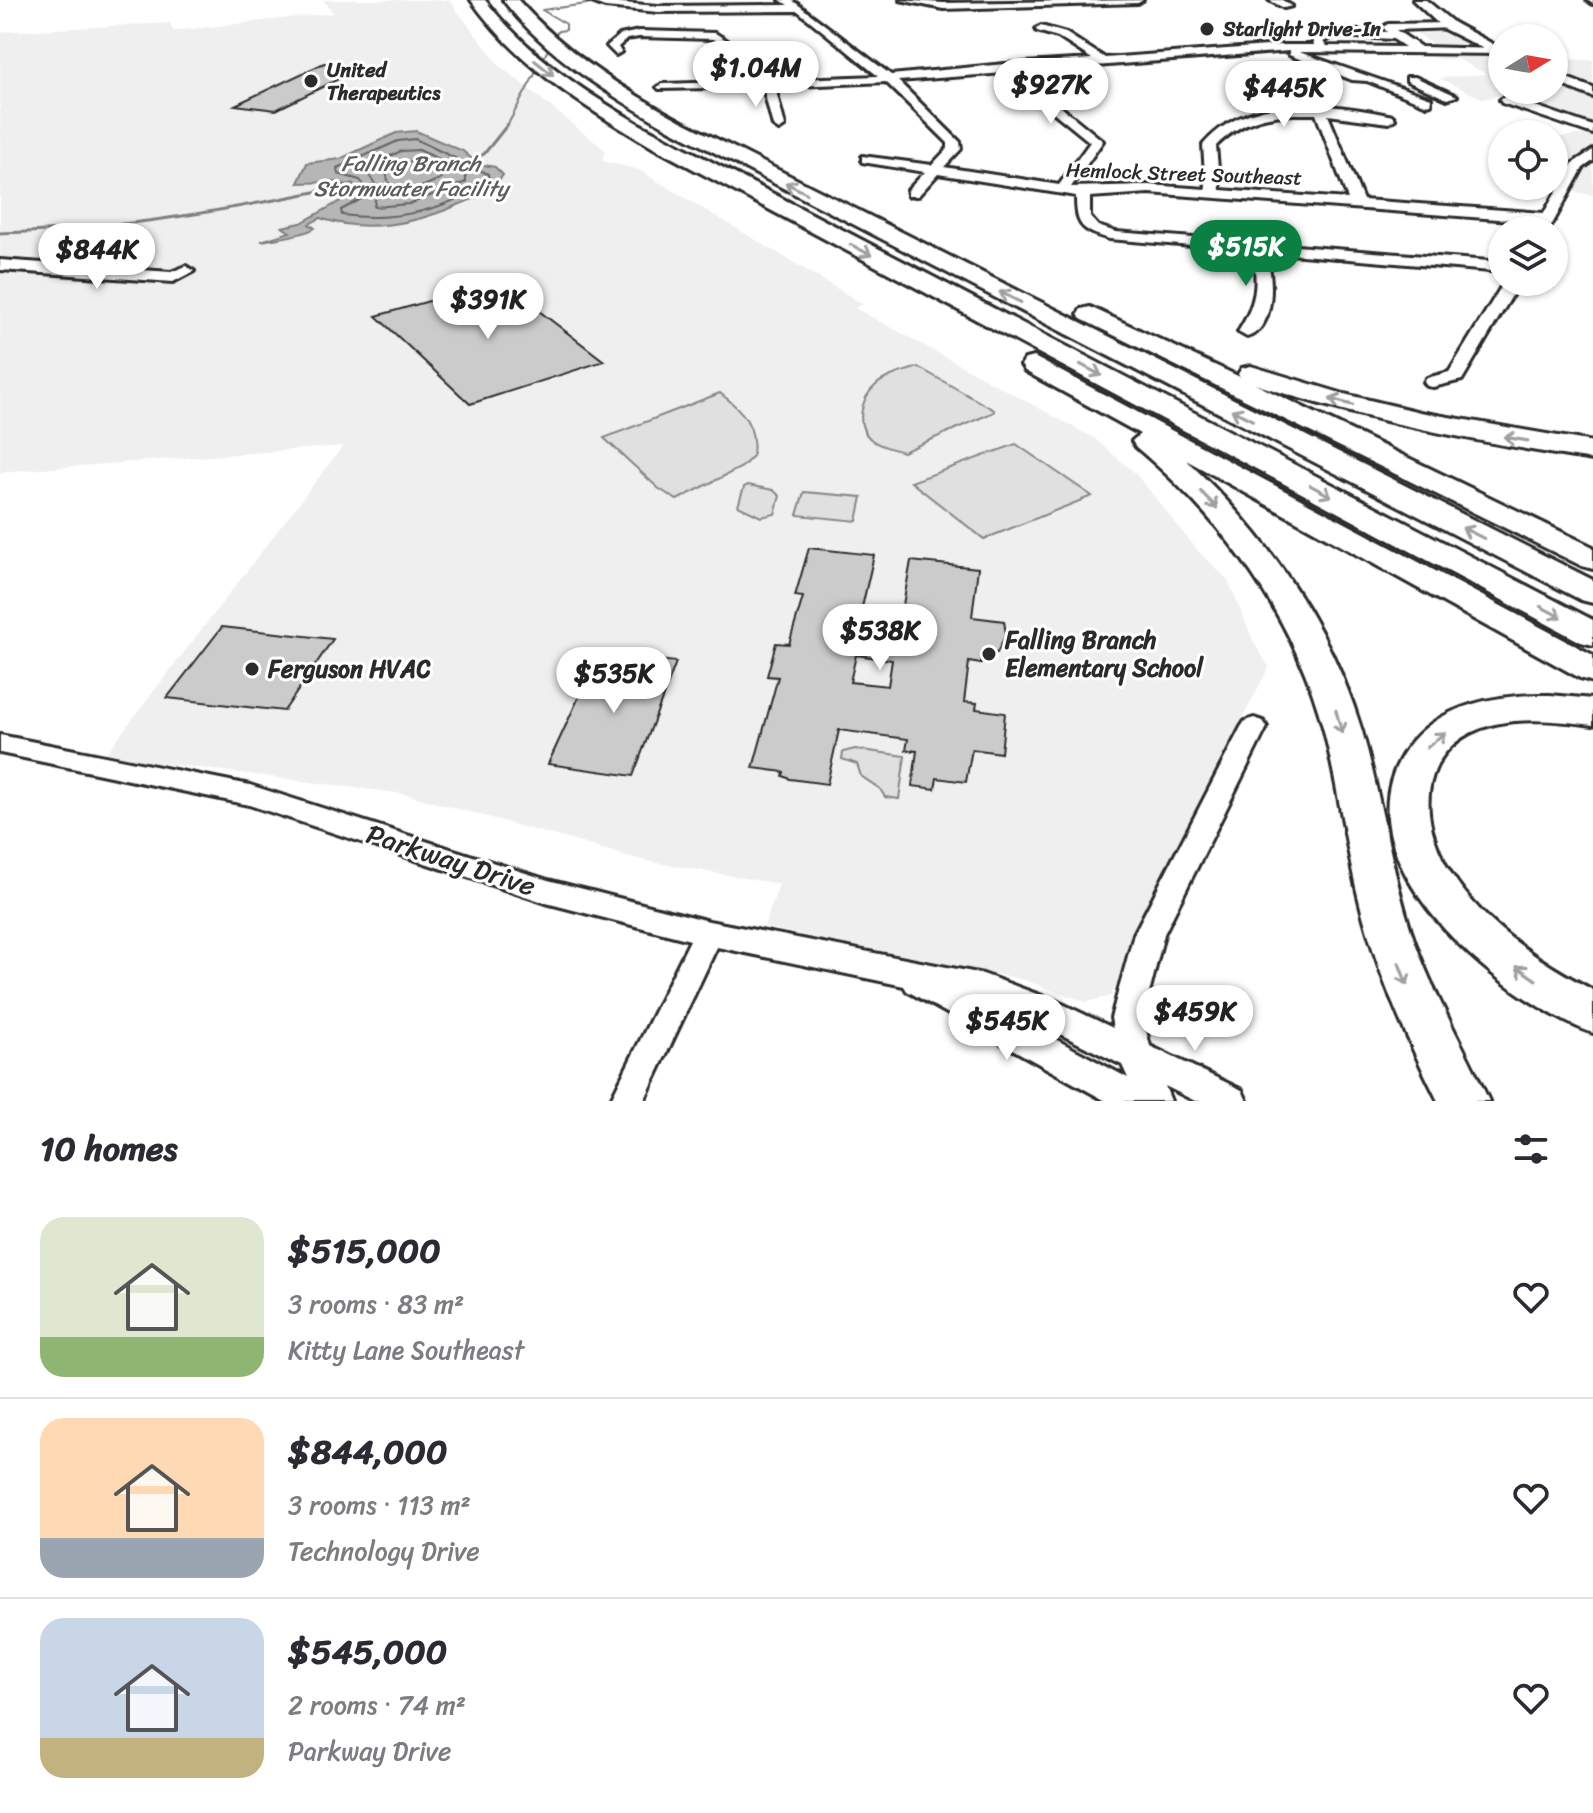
<!DOCTYPE html>
<meta charset="utf-8">
<style>
:root{--surface:#fff;--page:#f2f2f3;--text:#2b2b33;--muted:#7c7c81;--line:#e1e1e2;--accent:#0b8043}
body{margin:0;font-family:Sriracha,sans-serif;background:var(--page);color:var(--text);height:100vh;display:flex;flex-direction:column;font-size:30px;white-space:nowrap}
*{box-sizing:border-box;margin:0}
p{font-size:26px;color:var(--muted)}
.icon{flex:none;width:44px;height:44px;fill:none;stroke:currentColor;stroke-width:2;stroke-linecap:round;stroke-linejoin:round}
.map{position:relative;height:1101px;overflow:hidden}
.panel{display:flex;flex-direction:column;background:var(--surface);flex:1}
.panel>*{flex:none}
.needle{width:52px;rotate:79deg}
.controls{position:absolute;left:1488px;top:24px;display:grid;gap:16px}
.controls a{display:grid;place-items:center;width:80px;height:80px;border-radius:50%;background:var(--surface);box-shadow:0 2px 6px #0004;font-size:40px}
.price{position:absolute;translate:-50% -68px;padding:0 18px;border-radius:28px;background:#fff;color:#222;font-size:26px;line-height:52px;filter:drop-shadow(0 2px 4px #0008)}
.price::after{content:'';position:absolute;left:50%;top:48px;width:24px;height:18px;margin-left:-12px;background:inherit;clip-path:polygon(0 0,100% 0,50% 100%)}
.price.active{background:var(--accent);color:#fff}
ul{padding:0;list-style:none}
li{display:flex;align-items:center;gap:24px;height:200px;padding:0 40px}
li+li{border-top:2px solid var(--line)}
li span{display:grid;place-items:center;flex:none;width:224px;height:160px;border-radius:24px;color:#555}
li>.icon{margin-inline-start:auto}
span .icon{width:96px;height:96px;fill:#fffc;stroke-width:1}
li b{font-size:34px}
h2{display:flex;justify-content:space-between;align-items:center;height:96px;padding:0 40px;font-size:34px}
.map>svg:first-child{display:block}
</style>
<div class="map">
<svg width="1593" height="1101" viewBox="0 0 1593 1101">
<rect width="100%" height="100%" fill="#fff"/>
<filter id="ink" filterUnits="userSpaceOnUse"><feTurbulence type="fractalNoise" baseFrequency=".0125" numOctaves="2"/><feDisplacementMap in="SourceGraphic" scale="16" xChannelSelector="R" yChannelSelector="G"/><feConvolveMatrix kernelMatrix="1 2 1 2 8 2 1 2 1" color-interpolation-filters="sRGB"/></filter>
<g filter="url(#ink)">
<g fill="#efefef">
<path d="M323 0H449L500 66 605 150 602 161 637 169 863 304 855 308 1094 438 1135 473 1199 552 1228 580 1253 641 1269 667 1214 774 1211 789 1111 996 1086 1002 1024 980 764 927 779 884 646 861 405 794 104 756 343 446 0 472V32L170 23 173 31 334 13Z"/>
<path d="M1410 27H1437L1502 59V90H1554V80L1593 96V128L1503 95 1483 99 1439 78 1486 74 1457 59H1438L1429 53 1441 52Z"/>
<path d="M1554 59 1593 60V85L1554 70Z"/>
<path d="M1593 133V195L1569 191 1580 172 1554 167V138Z"/>
</g>
<g fill="#e0e0e0" stroke="#868686" stroke-width="2">
<path d="M918 367 994 410V412L903 452C894 449 881 447 873 441 854 427 860 399 876 385 887 375 905 372 918 367Z"/>
<path d="M720 393C742 410 757 425 753 456L742 467 677 500 658 488 604 438Z"/>
<path d="M1016 444 1092 496 984 539 911 482Z"/>
<path d="M748 485 773 490 780 496 775 514 761 517 738 506 744 487Z"/>
<path d="M804 492 862 497 857 521 797 515Z"/>
<path d="M855 749 905 756 899 799 885 797 880 789 861 776 857 764 842 759 843 752Z"/>
</g>
<path fill="#b6b6b6" stroke="#7e7e7e" stroke-width="2" d="M416 131 463 151 478 164 495 167 503 175C491 194 477 197 458 205 414 224 367 234 320 218L309 224 315 228C305 235 274 239 261 241L290 232 282 227 301 223 360 190 338 182 298 183 307 163 340 159 396 133Z"/>
<g fill="none" stroke-linecap="round" stroke-linejoin="round">
<g stroke="#636363" stroke-width="2">
<path d="M415 139 488 174 489 179C449 211 392 222 342 215L341 210 363 198 367 189 360 180 338 174 337 168 398 141Z"/>
<path d="M419 150 456 167 466 177V182L409 204 374 207 377 187 366 171 367 167 401 151Z"/>
<path d="M404 162H415L440 173 442 178 417 189 392 194 386 173Z"/>
</g>
<g stroke="#7e7e7e" stroke-width="2">
<path d="M603 1 608 0"/>
<path d="M507 126 558 31 566 30V24L542 10 587 4"/>
</g>
<g stroke="#7e7e7e" stroke-width="3">
<path d="M469 161 484 154 508 124"/>
<path d="M0 233C120 230 236 209 353 184"/>
</g>
</g>
<g fill="#cbcbcb" stroke="#2b2b2b" stroke-width="2" fill-rule="evenodd">
<path d="M324 63 363 67 276 110 235 105Z"/>
<path d="M500 281 604 361 470 404 376 316Z"/>
<path d="M809 548 874 555 860 616 900 621 911 561 978 568 972 617 1004 621 1006 634 997 653 982 651 981 664 969 662 964 702 977 703 976 709 1005 713 1001 753 972 749 966 782 937 778 935 789 912 786 917 751 906 750 908 739 839 730 827 784 790 779 783 776 784 772 753 768 778 677 767 676 776 643 789 644 803 597 795 596ZM856 655 892 660 888 686 850 682Z"/>
<path d="M222 627 333 639 284 711 167 698Z"/>
<path d="M599 653 676 662 633 776 548 764Z"/>
</g>
<g fill="none" stroke-linecap="round" stroke-linejoin="round">
<defs>
<g id="minor">
<path d="M586 0 658 6 788 5 780 0H792L891 75 1005 64 1092 59 1058 37 1037 31 1036 29 1041 26 1066 33 1105 58 1281 45H1314L1312 39 1335 30 1387 32 1383 27 1388 24 1449 23 1453 24V28L1396 30 1421 47 1498 49 1502 50V54L1299 52 1431 98V104L1427 105 1367 81 1352 80 1289 55V51L1018 72 1103 141 1071 187 1149 185 1206 189 1203 145C1247 92 1332 103 1393 116L1395 119 1389 123 1328 115 1363 200 1544 213 1573 163 1593 150V161L1583 168 1549 230H1535L1539 222 1149 193 1090 197V217L1098 226 1116 232 1502 262V272L1266 252C1273 275 1277 328 1247 337L1238 332C1256 304 1260 283 1251 251L1109 239C1081 230 1076 226 1076 196L938 174 918 196H908V190L925 172 862 162V156L932 165 948 148V143L886 82 775 87 785 126 779 130 773 126 763 87 659 89 657 87 663 84 758 81 733 53 713 39 639 37 627 39 618 47 621 52 616 55 607 46 620 35 639 31 715 33 741 49 771 80 878 76 798 11 658 12 605 7ZM1336 36 1393 39 1405 47 1327 46 1323 42ZM1005 73 1090 142 1059 185 944 167 961 149 960 142 898 81ZM1293 114H1316L1348 199 1220 190 1216 146C1239 123 1261 116 1293 114Z"/>
<path d="M900 0 943 3 1143 0 1138 3 943 9Z"/>
<path d="M1269 0H1282L1292 6 1284 8Z"/>
<path d="M1587 0H1593V4Z"/>
<path d="M1407 77H1415L1457 96 1447 99 1407 81Z"/>
<path d="M1506 96 1593 126V134L1502 103 1500 100Z"/>
<path d="M0 260 171 272 186 266 194 271 173 282 0 270Z"/>
<path d="M1504 282H1520L1462 380 1433 387 1427 386 1424 382 1427 378 1449 372Z"/>
<path d="M1254 718 1263 721 1267 727 1164 934 1143 1018 1150 1046 1242 1090 1247 1101H1195L1165 1086 1171 1101H1106L907 991 904 986 717 947 644 1101H610L690 940 546 903 249 805 0 753V735L250 785 548 880 709 921 983 974 1056 1001 1113 1028 1111 1018 1134 934 1241 727 1245 721ZM982 1000 1034 1021 1122 1065 1128 1078Z"/>
</g>
<g id="major">
<path d="M1413 0H1426L1454 23 1502 49V58L1444 29Z"/>
<path d="M1554 73 1593 88V97L1554 82Z"/>
</g>
<g id="highway">
<path d="M471 0H485C527 54 582 91 641 125L1593 620V645L1581 642 652 147C584 107 518 66 471 0Z"/>
<path d="M503 0H518C564 52 621 88 681 121L1593 580V603L1581 600 669 129C608 94 546 56 503 0Z"/>
<path d="M1090 307 1240 377 1238 374 1242 368 1251 366 1344 394 1420 412 1593 442V460C1478 442 1365 421 1255 384L1593 547V569L1582 566 1081 319 1078 314 1081 309Z"/>
<path d="M1034 357 1593 655V682L1580 678 1186 460C1267 535 1330 625 1362 731 1381 797 1390 865 1411 931 1431 991 1463 1044 1489 1101H1438C1411 1047 1385 991 1368 933 1348 867 1341 798 1324 731 1294 616 1226 523 1136 447L1132 441 1140 434 1025 371 1021 365 1025 359Z"/>
<path d="M1550 695 1593 699V725C1561 721 1527 717 1495 724 1418 742 1414 817 1452 875 1485 926 1540 962 1593 990V1033C1500 1000 1330 858 1407 748 1438 704 1500 694 1550 695Z"/>
</g>
</defs>
<use href="#minor" stroke="#2b2b2b" stroke-width="6"/>
<use href="#major" stroke="#2b2b2b" stroke-width="6"/>
<use href="#highway" stroke="#2b2b2b" stroke-width="6"/>
<use href="#minor" fill="#fff" fill-rule="evenodd"/>
<use href="#major" fill="#fff" fill-rule="evenodd"/>
<use href="#highway" fill="#fff" fill-rule="evenodd"/>
</g>
<defs><path id="oneway-shaft" d="M-6 0H5M1.5-3L5.5 0L1.5 3" fill="none" stroke-width="1.6" stroke-linecap="round" stroke-linejoin="round" transform="scale(2)"/></defs>
<g stroke="#a0a0a0">
<use href="#oneway-shaft" transform="translate(544 68) rotate(39)"/>
<use href="#oneway-shaft" transform="translate(796 188) rotate(-153)"/>
<use href="#oneway-shaft" transform="translate(861 250) rotate(28)"/>
<use href="#oneway-shaft" transform="translate(1010 297) rotate(-153)"/>
<use href="#oneway-shaft" transform="translate(1091 370) rotate(28)"/>
<use href="#oneway-shaft" transform="translate(1341 402) rotate(-165)"/>
<use href="#oneway-shaft" transform="translate(1242 415) rotate(-153)"/>
<use href="#oneway-shaft" transform="translate(1516 439) rotate(-171)"/>
<use href="#oneway-shaft" transform="translate(1321 491) rotate(28)"/>
<use href="#oneway-shaft" transform="translate(1209 500) rotate(46)"/>
<use href="#oneway-shaft" transform="translate(1473 533) rotate(-153)"/>
<use href="#oneway-shaft" transform="translate(1551 612) rotate(28)"/>
<use href="#oneway-shaft" transform="translate(1339 722) rotate(75)"/>
<use href="#oneway-shaft" transform="translate(1436 740) rotate(-41)"/>
<use href="#oneway-shaft" transform="translate(1526 973) rotate(-145)"/>
<use href="#oneway-shaft" transform="translate(1403 974) rotate(70)"/>
</g>
</g>
<g fill="#2b2b2b" stroke="#fff" stroke-width="3">
<circle cx="1207" cy="29" r="8"/>
<circle cx="311" cy="81" r="8"/>
<circle cx="989" cy="654" r="8"/>
<circle cx="252" cy="669" r="8"/>
</g>
<g text-anchor="middle" dominant-baseline="central" stroke-width="6" stroke-linejoin="round" paint-order="stroke">
<g font-size="20" font-weight="bold" fill="#2b2b2b" stroke="#fff" text-anchor="start">
<text x="1223" y="29">Starlight Drive-In</text>
<text x="327" y="70">United<tspan x="327" dy="23">Therapeutics</tspan></text>
</g>
<g font-size="20" fill="#2b2b2b" stroke="#fff">
<text transform="translate(1184 174) rotate(2)">Hemlock Street Southeast</text>
</g>
<g font-size="22" font-style="italic" fill="#5c5c5c" stroke="#fff">
<text x="411" y="163">Falling Branch<tspan x="411" dy="25">Stormwater Facility</tspan></text>
</g>
<g font-size="24" font-weight="bold" fill="#2b2b2b" stroke="#fff" text-anchor="start">
<text x="1005" y="640">Falling Branch<tspan x="1005" dy="28">Elementary School</tspan></text>
<text x="268" y="669">Ferguson HVAC</text>
</g>
<g font-size="28" fill="#2b2b2b" stroke="#fff">
<text transform="translate(451 860) rotate(18)">Parkway Drive</text>
</g>
</g>
</svg>
<div class="controls">
<a><svg class="needle" viewBox="-14 -14 28 28"><path d="M0-13l5 13h-10z" fill="#e53935"/><path d="M0 13l5-13h-10z" fill="#7c7c81"/></svg></a>
<a><svg class="icon" aria-label="locate" viewBox="0 0 24 24"><circle cx="12" cy="12" r="6"/><path d="M12 2v4M12 18v4M2 12h4M18 12h4"/></svg></a>
<a><svg class="icon" aria-label="layers" viewBox="0 0 24 24"><path d="M12 4l9 5-9 5-9-5zM3 14l9 5 9-5"/></svg></a>
</div>
<b class="price" style="left:756px;top:109px">$1.04M</b>
<b class="price" style="left:1051px;top:126px">$927K</b>
<b class="price" style="left:1284px;top:129px">$445K</b>
<b class="price active" style="left:1246px;top:288px">$515K</b>
<b class="price" style="left:97px;top:291px">$844K</b>
<b class="price" style="left:488px;top:341px">$391K</b>
<b class="price" style="left:880px;top:672px">$538K</b>
<b class="price" style="left:614px;top:715px">$535K</b>
<b class="price" style="left:1195px;top:1053px">$459K</b>
<b class="price" style="left:1007px;top:1062px">$545K</b>
</div>
<section class="panel">
<h2>10 homes<svg class="icon" aria-label="filters" viewBox="0 0 24 24"><path d="M4 7h16M4 17h16"/><circle cx="9" cy="7" r="2"/><circle cx="15" cy="17" r="2"/></svg></h2>
<ul>
<li><span style="background:linear-gradient(#dfe7d0 75%,#8fb573 0)"><svg class="icon" aria-label="home" viewBox="0 0 24 24"><path d="M3 11l9-7 9 7M6 9v11h12V9"/></svg></span><div><b>$515,000</b><p>3 rooms · 83 m²</p><p>Kitty Lane Southeast</p></div><svg class="icon" aria-label="heart" viewBox="0 0 24 24"><path d="M12 20l-8-8c-3-5 5-10 8-4 3-6 11-1 8 4z"/></svg></li>
<li><span style="background:linear-gradient(#ffd9b3 75%,#9aa5b1 0)"><svg class="icon" aria-label="home" viewBox="0 0 24 24"><path d="M3 11l9-7 9 7M6 9v11h12V9"/></svg></span><div><b>$844,000</b><p>3 rooms · 113 m²</p><p>Technology Drive</p></div><svg class="icon" aria-label="heart" viewBox="0 0 24 24"><path d="M12 20l-8-8c-3-5 5-10 8-4 3-6 11-1 8 4z"/></svg></li>
<li><span style="background:linear-gradient(#c9d6e8 75%,#c2b280 0)"><svg class="icon" aria-label="home" viewBox="0 0 24 24"><path d="M3 11l9-7 9 7M6 9v11h12V9"/></svg></span><div><b>$545,000</b><p>2 rooms · 74 m²</p><p>Parkway Drive</p></div><svg class="icon" aria-label="heart" viewBox="0 0 24 24"><path d="M12 20l-8-8c-3-5 5-10 8-4 3-6 11-1 8 4z"/></svg></li>
</ul>
</section>
